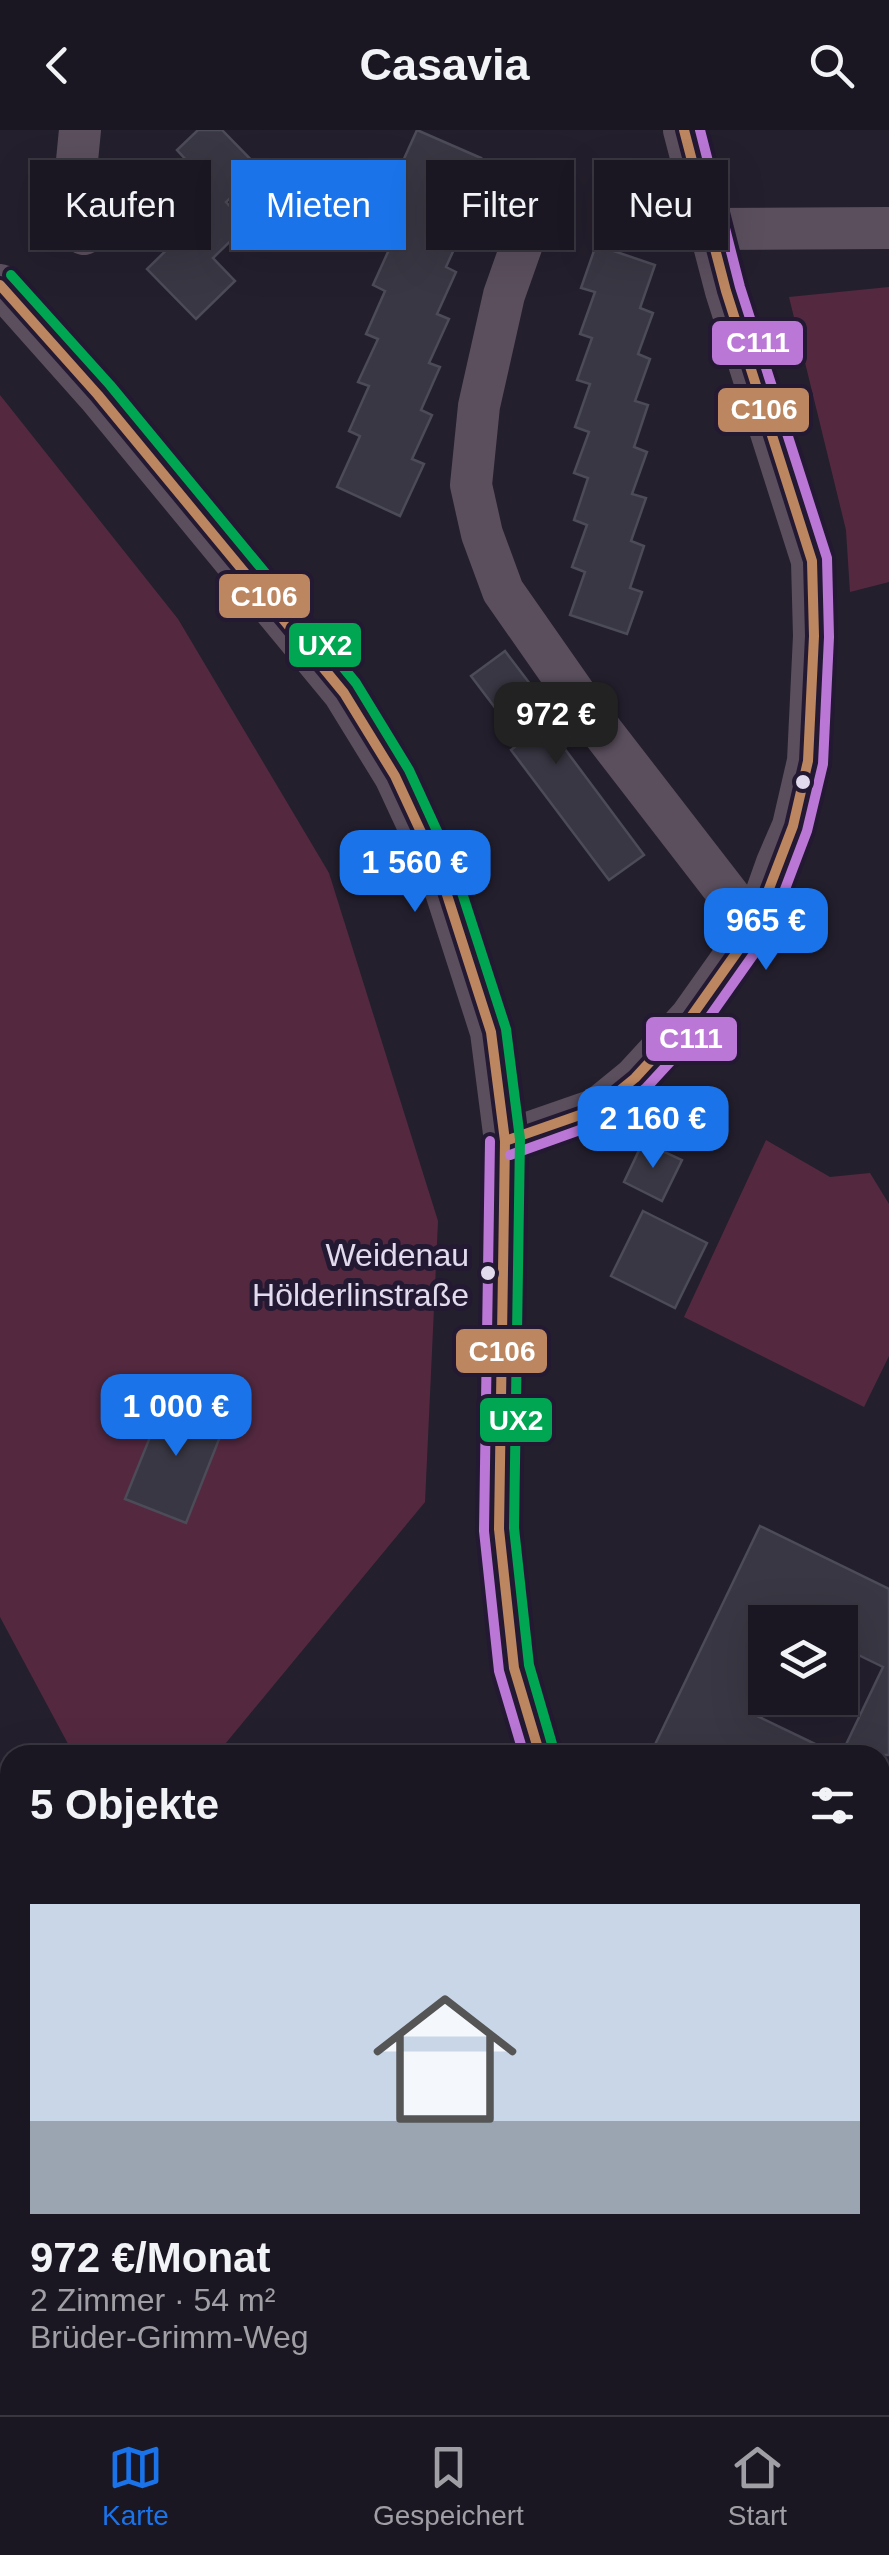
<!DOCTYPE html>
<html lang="de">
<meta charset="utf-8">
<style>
:root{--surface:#1b1722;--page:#24202a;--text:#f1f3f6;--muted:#a09fa5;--line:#393640;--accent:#1a73e8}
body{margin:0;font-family:Helvetica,sans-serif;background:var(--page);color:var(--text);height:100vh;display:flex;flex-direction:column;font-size:38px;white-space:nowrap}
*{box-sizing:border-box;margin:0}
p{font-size:32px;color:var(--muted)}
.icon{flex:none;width:55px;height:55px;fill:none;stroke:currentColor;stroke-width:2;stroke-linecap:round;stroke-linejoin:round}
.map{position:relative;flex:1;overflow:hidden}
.sheet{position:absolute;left:0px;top:1615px;width:890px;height:670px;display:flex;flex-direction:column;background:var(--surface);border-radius:30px 30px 0 0;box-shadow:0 10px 40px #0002,0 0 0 2px var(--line)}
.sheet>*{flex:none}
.guide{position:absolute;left:30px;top:30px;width:830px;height:90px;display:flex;gap:20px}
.tools{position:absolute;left:748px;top:1475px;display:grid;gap:20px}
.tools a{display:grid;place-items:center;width:110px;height:110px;border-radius:0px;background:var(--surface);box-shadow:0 10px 40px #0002,0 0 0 2px var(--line);font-size:50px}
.price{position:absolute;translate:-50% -85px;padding:0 22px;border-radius:20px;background:var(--accent);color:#fff;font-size:32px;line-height:65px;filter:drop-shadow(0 2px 5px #0008)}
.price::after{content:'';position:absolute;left:50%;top:60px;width:30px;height:22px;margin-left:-15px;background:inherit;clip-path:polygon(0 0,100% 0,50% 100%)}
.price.on{background:#222;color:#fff}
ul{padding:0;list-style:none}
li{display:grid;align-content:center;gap:20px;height:530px;padding:0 30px}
li span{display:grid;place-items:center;height:310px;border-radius:0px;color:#555}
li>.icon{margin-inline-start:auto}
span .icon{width:180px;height:180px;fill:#fffc;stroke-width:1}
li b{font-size:42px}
h2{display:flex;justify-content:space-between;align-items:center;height:120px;padding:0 30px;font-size:42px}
.chip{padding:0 35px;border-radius:0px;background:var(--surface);box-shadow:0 10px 40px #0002,0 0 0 2px var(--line);font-size:35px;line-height:90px}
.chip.on{background:var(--accent);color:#fff}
header{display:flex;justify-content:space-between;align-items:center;height:130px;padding:0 30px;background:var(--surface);font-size:45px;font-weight:800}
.tabs{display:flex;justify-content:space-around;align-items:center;height:140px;border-top:2px solid var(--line);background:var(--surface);font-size:28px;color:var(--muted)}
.tabs a{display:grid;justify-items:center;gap:5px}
.tabs .on{color:var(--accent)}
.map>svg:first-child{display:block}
</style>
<header><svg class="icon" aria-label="back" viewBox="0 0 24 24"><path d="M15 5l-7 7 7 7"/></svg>Casavia<svg class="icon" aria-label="search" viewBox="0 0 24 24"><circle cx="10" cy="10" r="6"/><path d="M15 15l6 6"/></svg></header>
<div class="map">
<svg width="889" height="2285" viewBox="0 0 889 2285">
<rect width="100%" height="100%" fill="#241f2d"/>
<g fill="#542940">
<path d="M889 157V452L850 462 846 400 789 167Z"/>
<path d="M0 265 178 489 329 743 438 1091 425 1372 216 1625H74L0 1487Z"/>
<path d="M766 1010 830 1047 870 1043 889 1074V1226L864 1277 684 1187Z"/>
</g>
<g fill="#393743" stroke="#4c4b58" stroke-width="2.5">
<path d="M198 0H222L260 39 226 72 247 95 213 128 235 151 196 189 147 139 187 100 165 76 199 44 177 20Z"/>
<path d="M417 0 481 28 453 90 465 95 446 137 456 142 437 184 449 189 429 233 440 237 421 280 432 285 412 329 424 334 400 386 337 357 360 306 349 301 369 256 358 252 378 209 366 204 385 161 373 155 392 113 382 108 400 67 389 62Z"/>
<path d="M596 115 655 135 640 178 653 183 638 224 650 229 635 271 648 275 634 317 647 322 632 364 646 368 631 411 644 416 630 458 642 462 627 504 570 485 585 442 572 437 587 395 574 390 588 348 574 343 589 302 575 297 590 254 577 250 592 208 580 204 595 162 581 158Z"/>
<path d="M505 521 556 588 547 595 644 725 609 750 511 620 521 612 471 546Z"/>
<path d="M643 1012 682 1030 662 1071 624 1052Z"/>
<path d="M643 1081 707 1113 675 1178 611 1146Z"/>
<path d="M167 1265 227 1289 186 1393 125 1369Z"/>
<path d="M760 1396 889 1459V1625H841L883 1537 840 1516V1492H765V1550L749 1582 838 1625H650Z"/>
</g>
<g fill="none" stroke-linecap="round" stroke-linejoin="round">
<g stroke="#5b4f5e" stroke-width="42">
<path d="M80 0 75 51 84 104"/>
<path d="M544 52 504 165 479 276 471 355 482 404 503 461 591 587 754 798"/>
<path d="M708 99 889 98"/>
<path d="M0 155 98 265 344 563 395 646 440 743 491 902 505 1011 499 1399 514 1538 540 1625"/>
<path d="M505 1011 597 979 635 948 691 887 754 798 777 733 793 696 808 631 814 506 812 431 726 161 684 0"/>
<path d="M0 1716 10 1744"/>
<path d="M880 1891 889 1892"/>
<path d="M0 2260 10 2223"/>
<path d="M29 2275 46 2285"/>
</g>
<defs>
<g id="bus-1">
<path d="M0 155 98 265 344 563 395 646 440 743 491 902 505 1011 499 1399 514 1538 540 1625"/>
<path d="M505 1011 597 979 635 948 691 887 754 798 793 696 808 631 814 506 812 431 726 161 684 0"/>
</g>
<g id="bus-2">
<path d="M490 1011 484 1401 499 1541 524 1625"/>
<path d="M510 1025 605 991 646 958 703 896 768 804 807 701 823 634 829 507 827 428 740 157 700 0"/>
</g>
<path id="bus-3" d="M11 145 110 255 356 553 409 640 454 738 506 899 520 1009 514 1398 529 1535 554 1621"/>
</defs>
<use href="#bus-1" stroke="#231933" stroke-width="18"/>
<use href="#bus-2" stroke="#231933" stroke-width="18"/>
<use href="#bus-3" stroke="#231933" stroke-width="18"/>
<use href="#bus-1" stroke="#bb8660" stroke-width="10"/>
<use href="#bus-2" stroke="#ba77d6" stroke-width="10"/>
<use href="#bus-3" stroke="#00a651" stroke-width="10"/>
</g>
<g fill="#e1dbed" stroke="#231933" stroke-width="4">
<circle cx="803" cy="652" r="9"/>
<circle cx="488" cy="1143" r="9"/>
</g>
<g text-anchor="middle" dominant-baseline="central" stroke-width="10" stroke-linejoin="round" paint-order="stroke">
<g font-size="32" fill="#e1dbed" stroke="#231933" text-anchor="end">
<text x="469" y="1125">Weidenau<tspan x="469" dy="40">Hölderlinstraße</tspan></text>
</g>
</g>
<g stroke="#231933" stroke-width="4">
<rect x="710" y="189" width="95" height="48" rx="10" fill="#ba77d6"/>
<rect x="716" y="256" width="95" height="48" rx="10" fill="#bb8660"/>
<rect x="217" y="442" width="95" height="48" rx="10" fill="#bb8660"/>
<rect x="287" y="491" width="76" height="48" rx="10" fill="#00a651"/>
<rect x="644" y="885" width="95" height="48" rx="10" fill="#ba77d6"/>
<rect x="454" y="1197" width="95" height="48" rx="10" fill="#bb8660"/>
<rect x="478" y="1266" width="76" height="48" rx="10" fill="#00a651"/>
</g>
<g font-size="28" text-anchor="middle" font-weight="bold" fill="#fff">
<text x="758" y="222">C111</text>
<text x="764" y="289">C106</text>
<text x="264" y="476">C106</text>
<text x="325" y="525">UX2</text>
<text x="691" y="918">C111</text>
<text x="502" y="1231">C106</text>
<text x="516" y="1300">UX2</text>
</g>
</svg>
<div class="tools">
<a><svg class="icon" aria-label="layers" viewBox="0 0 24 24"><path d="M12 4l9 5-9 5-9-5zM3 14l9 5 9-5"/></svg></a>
</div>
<b class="price on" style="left:556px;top:637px">972 €</b>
<b class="price" style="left:415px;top:785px">1 560 €</b>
<b class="price" style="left:766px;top:843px">965 €</b>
<b class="price" style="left:653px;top:1041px">2 160 €</b>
<b class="price" style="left:176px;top:1329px">1 000 €</b>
<div class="guide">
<a class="chip">Kaufen</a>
<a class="chip on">Mieten</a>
<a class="chip">Filter</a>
<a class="chip">Neu</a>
</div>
<section class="sheet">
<h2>5 Objekte<svg class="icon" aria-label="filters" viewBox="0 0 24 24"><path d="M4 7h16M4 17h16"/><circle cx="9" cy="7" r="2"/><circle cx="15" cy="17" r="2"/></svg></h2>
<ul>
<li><span style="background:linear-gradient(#c9d6e8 70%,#9aa5b1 0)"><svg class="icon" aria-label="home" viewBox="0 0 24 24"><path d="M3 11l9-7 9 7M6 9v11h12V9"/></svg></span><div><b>972 €/Monat</b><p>2 Zimmer · 54 m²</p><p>Brüder-Grimm-Weg</p></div></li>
</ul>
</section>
</div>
<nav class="tabs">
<a class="on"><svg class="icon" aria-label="map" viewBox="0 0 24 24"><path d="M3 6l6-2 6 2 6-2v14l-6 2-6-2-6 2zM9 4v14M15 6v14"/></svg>Karte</a>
<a><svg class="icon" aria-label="saved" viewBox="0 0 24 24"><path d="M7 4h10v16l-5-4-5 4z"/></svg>Gespeichert</a>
<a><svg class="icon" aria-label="home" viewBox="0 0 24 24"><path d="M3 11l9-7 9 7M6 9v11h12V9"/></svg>Start</a>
</nav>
